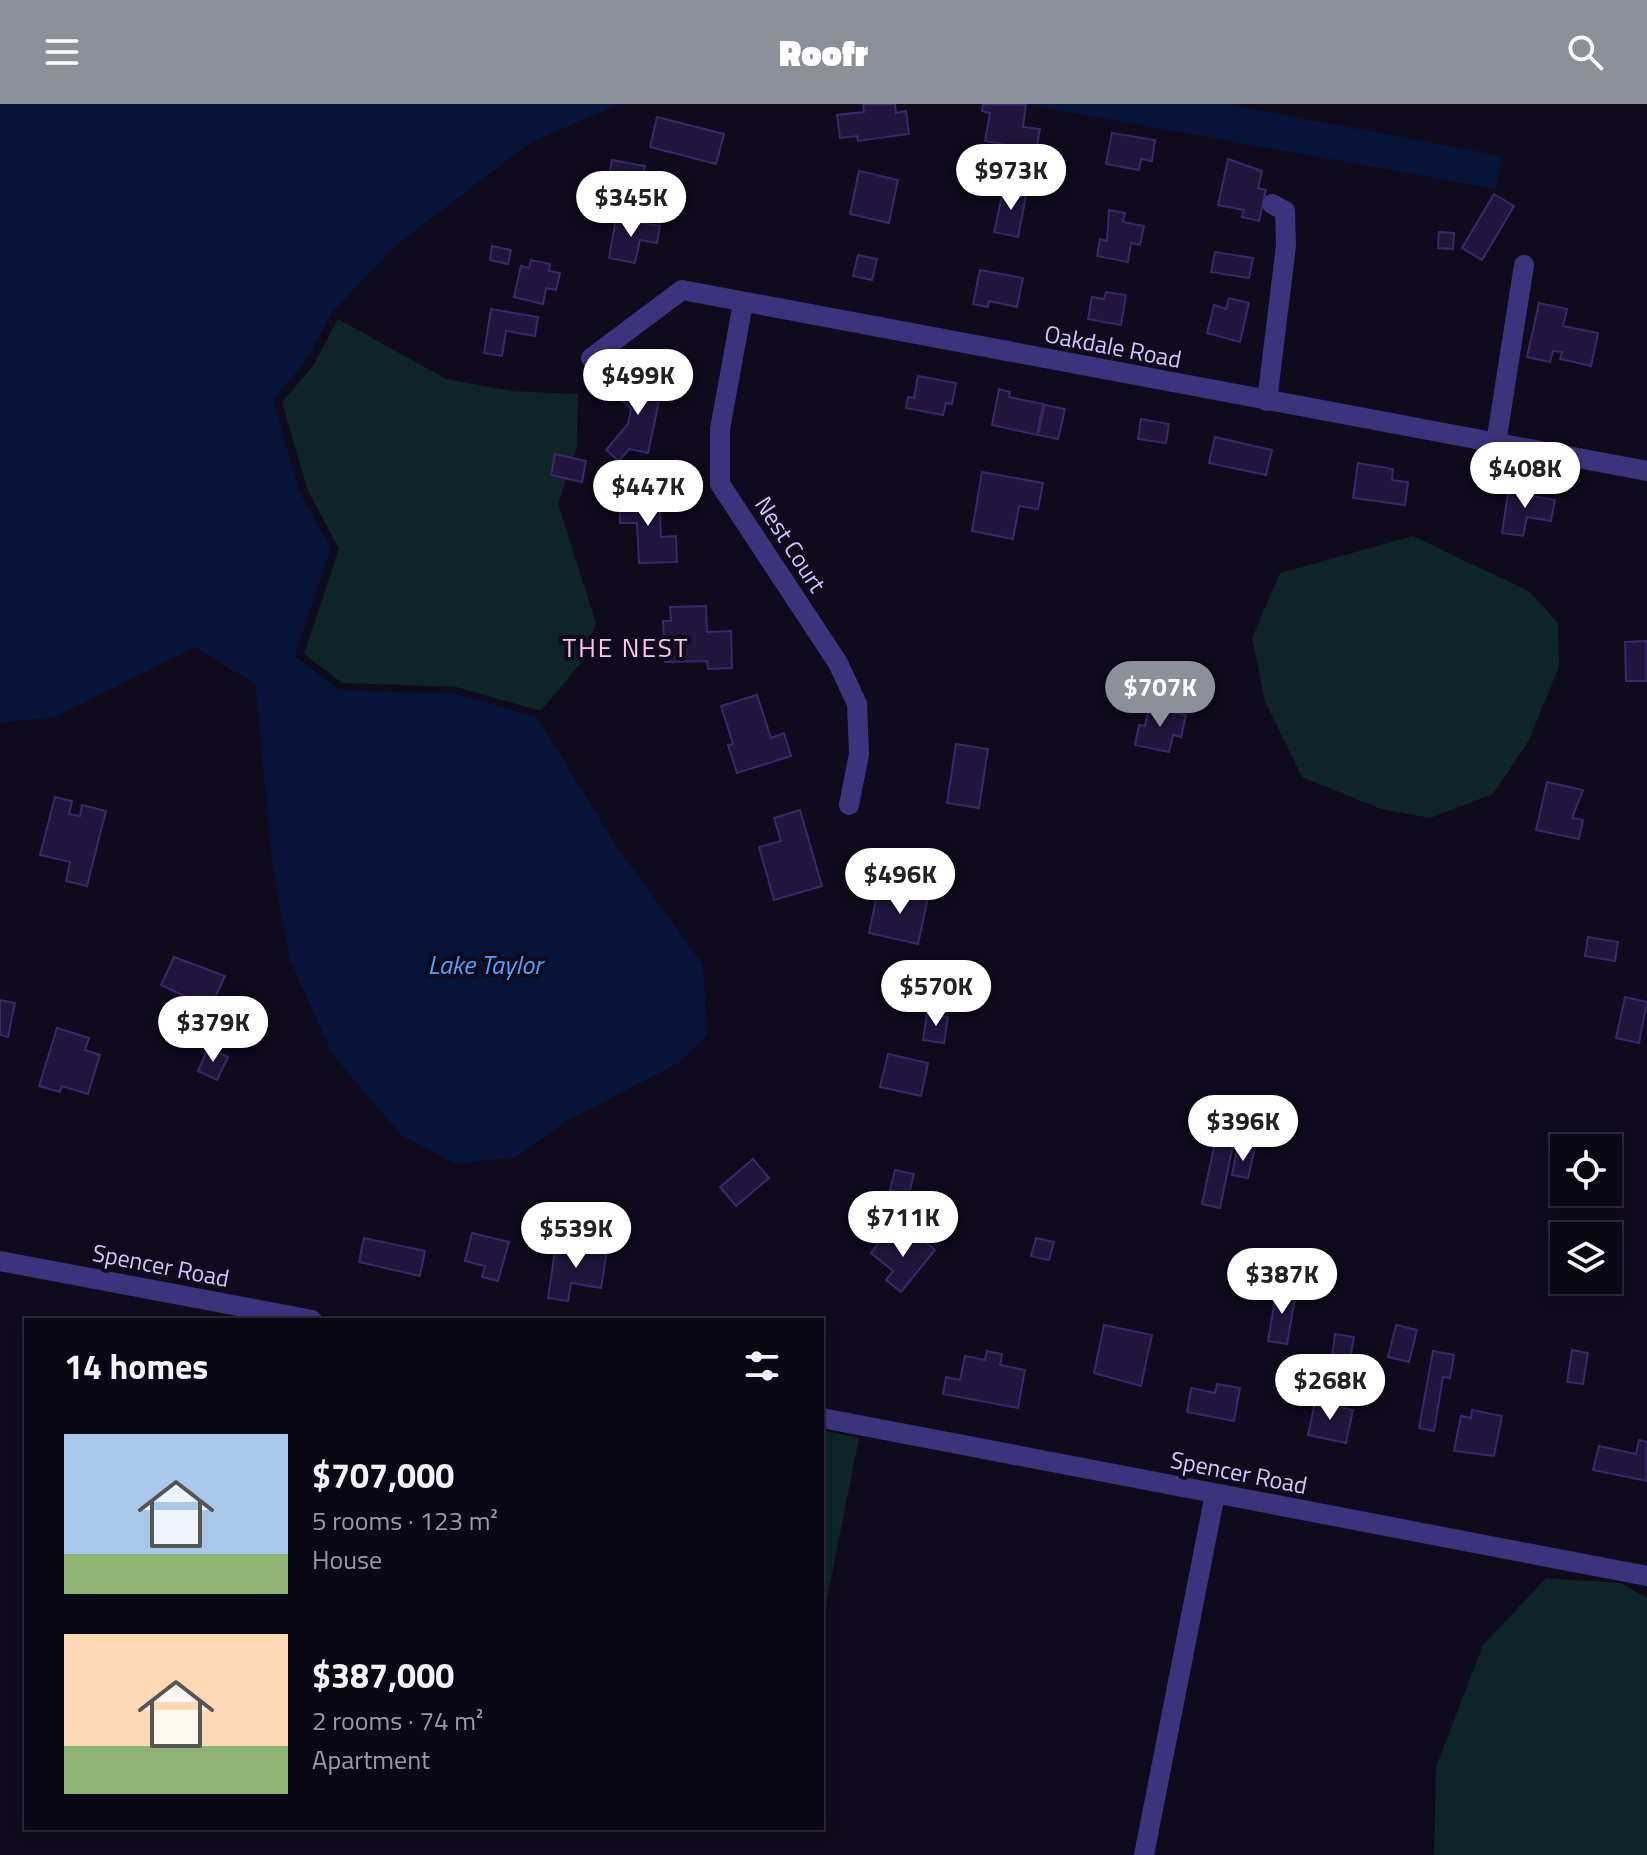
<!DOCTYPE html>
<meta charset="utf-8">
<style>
:root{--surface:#0b0815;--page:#14111e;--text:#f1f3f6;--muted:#9a9aa0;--line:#2b2934;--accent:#8c9099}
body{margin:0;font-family:"Titillium Web",sans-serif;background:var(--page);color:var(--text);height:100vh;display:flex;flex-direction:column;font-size:30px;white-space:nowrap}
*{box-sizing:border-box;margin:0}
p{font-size:26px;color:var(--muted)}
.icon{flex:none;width:44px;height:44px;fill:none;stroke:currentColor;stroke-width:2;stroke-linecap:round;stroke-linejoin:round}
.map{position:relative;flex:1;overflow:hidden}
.side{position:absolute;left:24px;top:1214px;width:800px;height:512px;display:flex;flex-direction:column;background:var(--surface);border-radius:0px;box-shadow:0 4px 12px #0003,0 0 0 2px var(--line)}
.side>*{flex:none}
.controls{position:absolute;left:1550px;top:1030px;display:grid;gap:16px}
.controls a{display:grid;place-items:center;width:72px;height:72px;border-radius:0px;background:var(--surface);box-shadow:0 4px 12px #0003,0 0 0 2px var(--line);font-size:40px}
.price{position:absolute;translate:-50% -68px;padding:0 18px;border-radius:28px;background:#fff;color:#222;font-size:26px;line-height:52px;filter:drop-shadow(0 2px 4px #0008)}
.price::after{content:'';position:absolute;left:50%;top:48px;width:24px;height:18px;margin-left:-12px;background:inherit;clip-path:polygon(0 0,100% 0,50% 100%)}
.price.selected{background:var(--accent);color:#fff}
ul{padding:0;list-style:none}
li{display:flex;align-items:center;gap:24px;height:200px;padding:0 40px}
li span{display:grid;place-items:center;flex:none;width:224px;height:160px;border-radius:0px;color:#555}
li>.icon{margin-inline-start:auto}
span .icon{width:96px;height:96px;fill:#fffc;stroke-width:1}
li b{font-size:34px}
h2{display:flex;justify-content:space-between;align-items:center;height:96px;padding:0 40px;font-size:34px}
header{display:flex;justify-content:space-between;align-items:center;height:104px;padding:0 40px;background:var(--accent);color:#fff;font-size:36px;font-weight:800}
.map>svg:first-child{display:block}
</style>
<header><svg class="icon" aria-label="menu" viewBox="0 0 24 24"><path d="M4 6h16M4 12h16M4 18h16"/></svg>Roofr<svg class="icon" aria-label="search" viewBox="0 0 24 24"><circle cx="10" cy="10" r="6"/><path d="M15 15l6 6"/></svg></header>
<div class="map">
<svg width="1647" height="1751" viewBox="0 0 1647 1751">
<rect width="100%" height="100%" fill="#0f0a1c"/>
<g fill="#0d2526">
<path d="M338 215 446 275 511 287 578 290 577 342 558 400 596 519 580 560 541 607 456 583 342 579 304 550 339 445 307 385 282 298 313 262Z"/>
<path d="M1413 432 1530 488 1558 519 1559 563 1529 636 1493 690 1430 714 1381 705 1302 673 1265 597 1252 534 1280 469Z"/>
<path d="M822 1326 859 1334 822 1520Z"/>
<path d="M1546 1474 1621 1479 1647 1494V1751H1434L1436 1663 1483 1541Z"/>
</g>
<g fill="#061439">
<path d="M0 0H620L531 38 394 143 331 210 305 258 273 296 299 387 331 445 295 552 339 586 456 590 537 613 615 740 703 861 707 931 677 960 565 1018 516 1053 456 1060 402 1032 332 950 290 856 273 766 255 580 195 543 55 613 0 619Z"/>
<path d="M1024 0H1227L1502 52 1496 85Z"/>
</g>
<g fill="#21153e" stroke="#3a266b" stroke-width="2">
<path d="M863 0H895L896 9 906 7 909 30 858 37 857 32 840 34 837 11 864 8Z"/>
<path d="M983 0 1026 1 1023 23 1040 25 1036 46 985 37 990 9 982 7Z"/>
<path d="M657 13 724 30 716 60 650 43Z"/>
<path d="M1112 29 1155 36 1152 57 1141 55 1139 66 1106 60Z"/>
<path d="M1228 55 1262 67 1258 84 1266 86 1259 117 1242 113 1244 106 1218 101Z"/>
<path d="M612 56 645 62 640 90 646 91 644 105 604 98Z"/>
<path d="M859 67 898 76 889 119 850 110Z"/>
<path d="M1004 82 1027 87 1018 133 994 128Z"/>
<path d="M1494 90 1514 102 1482 156 1462 144Z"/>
<path d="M1109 106 1125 109 1123 118 1144 122 1140 141 1131 139 1128 158 1097 152 1100 135 1107 137Z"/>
<path d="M616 114 660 122 657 139 640 136 635 159 609 154Z"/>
<path d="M1439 128 1454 129 1453 145 1438 144Z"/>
<path d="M492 142 511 146 508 160 490 156Z"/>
<path d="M1215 148 1253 154 1249 174 1211 168Z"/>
<path d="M858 151 877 155 872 176 853 172Z"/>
<path d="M531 156 550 160 549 167 560 169 556 186 546 184 543 200 514 193 521 162 529 164Z"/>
<path d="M980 166 1023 174 1017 203 989 197 988 203 973 200Z"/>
<path d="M1106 188 1126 191 1121 221 1088 215 1092 193 1104 195Z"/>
<path d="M1229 194 1249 199 1240 238 1207 229 1214 201 1226 205Z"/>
<path d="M1539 199 1567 205 1563 222 1598 229 1591 262 1560 255 1562 248 1553 247 1550 258 1527 253Z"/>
<path d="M491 205 538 213 535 232 506 227 502 252 484 249Z"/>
<path d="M918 272 956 279 952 300 946 299 943 311 906 304 908 293 914 294Z"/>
<path d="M651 275 667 284 660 292 648 349 629 345 619 357 606 346 628 320 631 305 620 294 622 284 629 276 647 279Z"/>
<path d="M999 285 1010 288 1009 293 1043 300 1037 331 992 321Z"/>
<path d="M1045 301 1065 305 1058 335 1038 331Z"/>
<path d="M1141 315 1169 320 1166 339 1138 335Z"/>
<path d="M1215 333 1272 346 1266 371 1209 359Z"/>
<path d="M555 350 586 357 582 378 551 371Z"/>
<path d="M1358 359 1393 365 1392 376 1408 378 1405 401 1353 394Z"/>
<path d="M982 368 1043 379 1038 405 1019 402 1013 435 972 427Z"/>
<path d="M1509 382 1533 386 1532 392 1555 396 1551 417 1527 413 1523 432 1502 429Z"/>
<path d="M659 391 661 433 676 432 677 458 639 459 637 419H620L619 392Z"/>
<path d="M706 502 707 528 731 527 732 564 708 565 707 557 665 558 663 517H671L670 503Z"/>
<path d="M1647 537V577H1626L1625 538Z"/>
<path d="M757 591 771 634 784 629 791 652 737 669 728 641 733 640 721 602Z"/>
<path d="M1149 603 1186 611 1181 633 1173 631 1169 648 1135 641 1139 621 1145 622Z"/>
<path d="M956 640 988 645 979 704 947 699Z"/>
<path d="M1547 678 1583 686 1572 714 1583 716 1579 735 1536 726Z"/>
<path d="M55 693 72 697 69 710 80 712 82 701 106 707 87 782 66 777 70 758 40 751Z"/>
<path d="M800 706 822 782 774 796 759 743 781 737 774 714Z"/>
<path d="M908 784 929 789 918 840 869 829 878 786 891 789 890 795 905 798Z"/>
<path d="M1588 833 1618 838 1615 857 1585 852Z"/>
<path d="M174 853 225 872 196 934 180 926 193 896 161 881Z"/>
<path d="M1625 893 1647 898 1639 939 1616 934Z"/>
<path d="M0 896 15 899 8 933 0 931Z"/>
<path d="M927 910 948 913 944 939 923 936Z"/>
<path d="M57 924 89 934 85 946 100 951 88 990 62 982 60 988 39 982Z"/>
<path d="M208 944 228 953 217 976 198 967Z"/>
<path d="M888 950 928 959 921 992 880 983Z"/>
<path d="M1215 1038 1233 1041 1220 1104 1202 1100Z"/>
<path d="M1237 1045 1254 1048 1248 1074 1232 1071Z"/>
<path d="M753 1055 769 1074 736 1102 720 1083Z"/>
<path d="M895 1066 914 1070 909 1090 890 1086Z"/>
<path d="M472 1129 509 1138 498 1177 482 1173 485 1162 465 1157Z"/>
<path d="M886 1130 904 1144 916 1130 935 1146 901 1188 886 1176 893 1167 871 1149Z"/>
<path d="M364 1134 425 1147 420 1172 359 1158Z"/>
<path d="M1036 1134 1054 1138 1049 1156 1031 1152Z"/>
<path d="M556 1140 607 1147 601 1184 571 1179 568 1197 548 1194Z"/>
<path d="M1277 1184 1296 1188 1287 1240 1268 1237Z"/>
<path d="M1104 1221 1152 1231 1141 1282 1094 1269Z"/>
<path d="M1396 1221 1417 1226 1409 1258 1388 1253Z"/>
<path d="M1335 1230 1354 1233 1349 1263 1331 1261Z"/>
<path d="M1572 1246 1588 1249 1583 1280 1567 1278Z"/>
<path d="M987 1247 1002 1250 1000 1261 1025 1266 1018 1304 943 1290 946 1273 960 1276 965 1252 985 1256Z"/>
<path d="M1433 1247 1454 1251 1450 1274 1443 1273 1434 1327 1419 1324Z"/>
<path d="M1217 1280 1240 1284 1234 1317 1187 1308 1191 1284 1215 1289Z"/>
<path d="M1315 1298 1353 1306 1346 1339 1308 1331Z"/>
<path d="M1472 1306 1502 1312 1494 1352 1454 1347 1461 1312 1471 1314Z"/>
<path d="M1639 1336 1647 1338V1377L1593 1366 1599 1342 1636 1350Z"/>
</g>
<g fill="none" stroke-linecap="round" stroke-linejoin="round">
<g stroke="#3c337d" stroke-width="20">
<path d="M743 199 720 325V380L838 559 857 600 859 650 849 701"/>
<path d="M591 254 682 186 1647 367"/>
<path d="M1267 297 1286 142 1285 107 1272 100"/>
<path d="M1496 339 1524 161"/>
<path d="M0 1157 312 1216"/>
<path d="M822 1314 1647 1472"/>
<path d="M1144 1751 1215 1390"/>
</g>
</g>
<g text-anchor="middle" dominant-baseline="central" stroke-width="8" stroke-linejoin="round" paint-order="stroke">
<g font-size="24" fill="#d1c5ff" stroke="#0f0a1c">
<text transform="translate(1113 242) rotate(11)">Oakdale Road</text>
<text transform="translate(791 440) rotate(57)">Nest Court</text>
<text transform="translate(161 1161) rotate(11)">Spencer Road</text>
<text transform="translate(1239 1368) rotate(11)">Spencer Road</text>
</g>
<g font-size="26" letter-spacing="2" fill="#ffc7e6" stroke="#0f0a1c">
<text x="626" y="543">THE NEST</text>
</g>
<g font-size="26" font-style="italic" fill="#53a1ff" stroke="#0f0a1c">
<text x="485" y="860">Lake Taylor</text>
</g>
</g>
</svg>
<div class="controls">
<a><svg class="icon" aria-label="locate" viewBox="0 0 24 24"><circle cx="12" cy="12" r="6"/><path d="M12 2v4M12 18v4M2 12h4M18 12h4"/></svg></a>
<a><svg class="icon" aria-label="layers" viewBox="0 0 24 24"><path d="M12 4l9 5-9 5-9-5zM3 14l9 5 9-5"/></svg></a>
</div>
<b class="price" style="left:1011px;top:108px">$973K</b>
<b class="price" style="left:631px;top:135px">$345K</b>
<b class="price" style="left:638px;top:313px">$499K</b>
<b class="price" style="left:1525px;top:406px">$408K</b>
<b class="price" style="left:648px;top:424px">$447K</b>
<b class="price selected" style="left:1160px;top:625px">$707K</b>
<b class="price" style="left:900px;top:812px">$496K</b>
<b class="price" style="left:936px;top:924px">$570K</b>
<b class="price" style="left:213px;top:960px">$379K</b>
<b class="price" style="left:1243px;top:1059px">$396K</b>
<b class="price" style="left:903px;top:1155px">$711K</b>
<b class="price" style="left:576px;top:1166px">$539K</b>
<b class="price" style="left:1282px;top:1212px">$387K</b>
<b class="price" style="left:1330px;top:1318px">$268K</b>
<section class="side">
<h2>14 homes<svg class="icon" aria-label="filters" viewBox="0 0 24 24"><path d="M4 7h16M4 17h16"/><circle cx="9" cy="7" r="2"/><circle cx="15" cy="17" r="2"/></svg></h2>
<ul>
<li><span style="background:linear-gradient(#a9c7e8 75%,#8fb573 0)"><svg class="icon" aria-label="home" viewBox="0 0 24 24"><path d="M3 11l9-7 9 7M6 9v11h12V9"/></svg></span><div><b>$707,000</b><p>5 rooms · 123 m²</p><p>House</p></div></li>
<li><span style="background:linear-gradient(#ffd9b3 70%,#8fb573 0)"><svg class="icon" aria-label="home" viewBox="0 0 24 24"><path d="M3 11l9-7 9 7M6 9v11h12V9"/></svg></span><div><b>$387,000</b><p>2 rooms · 74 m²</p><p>Apartment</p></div></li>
</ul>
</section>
</div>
